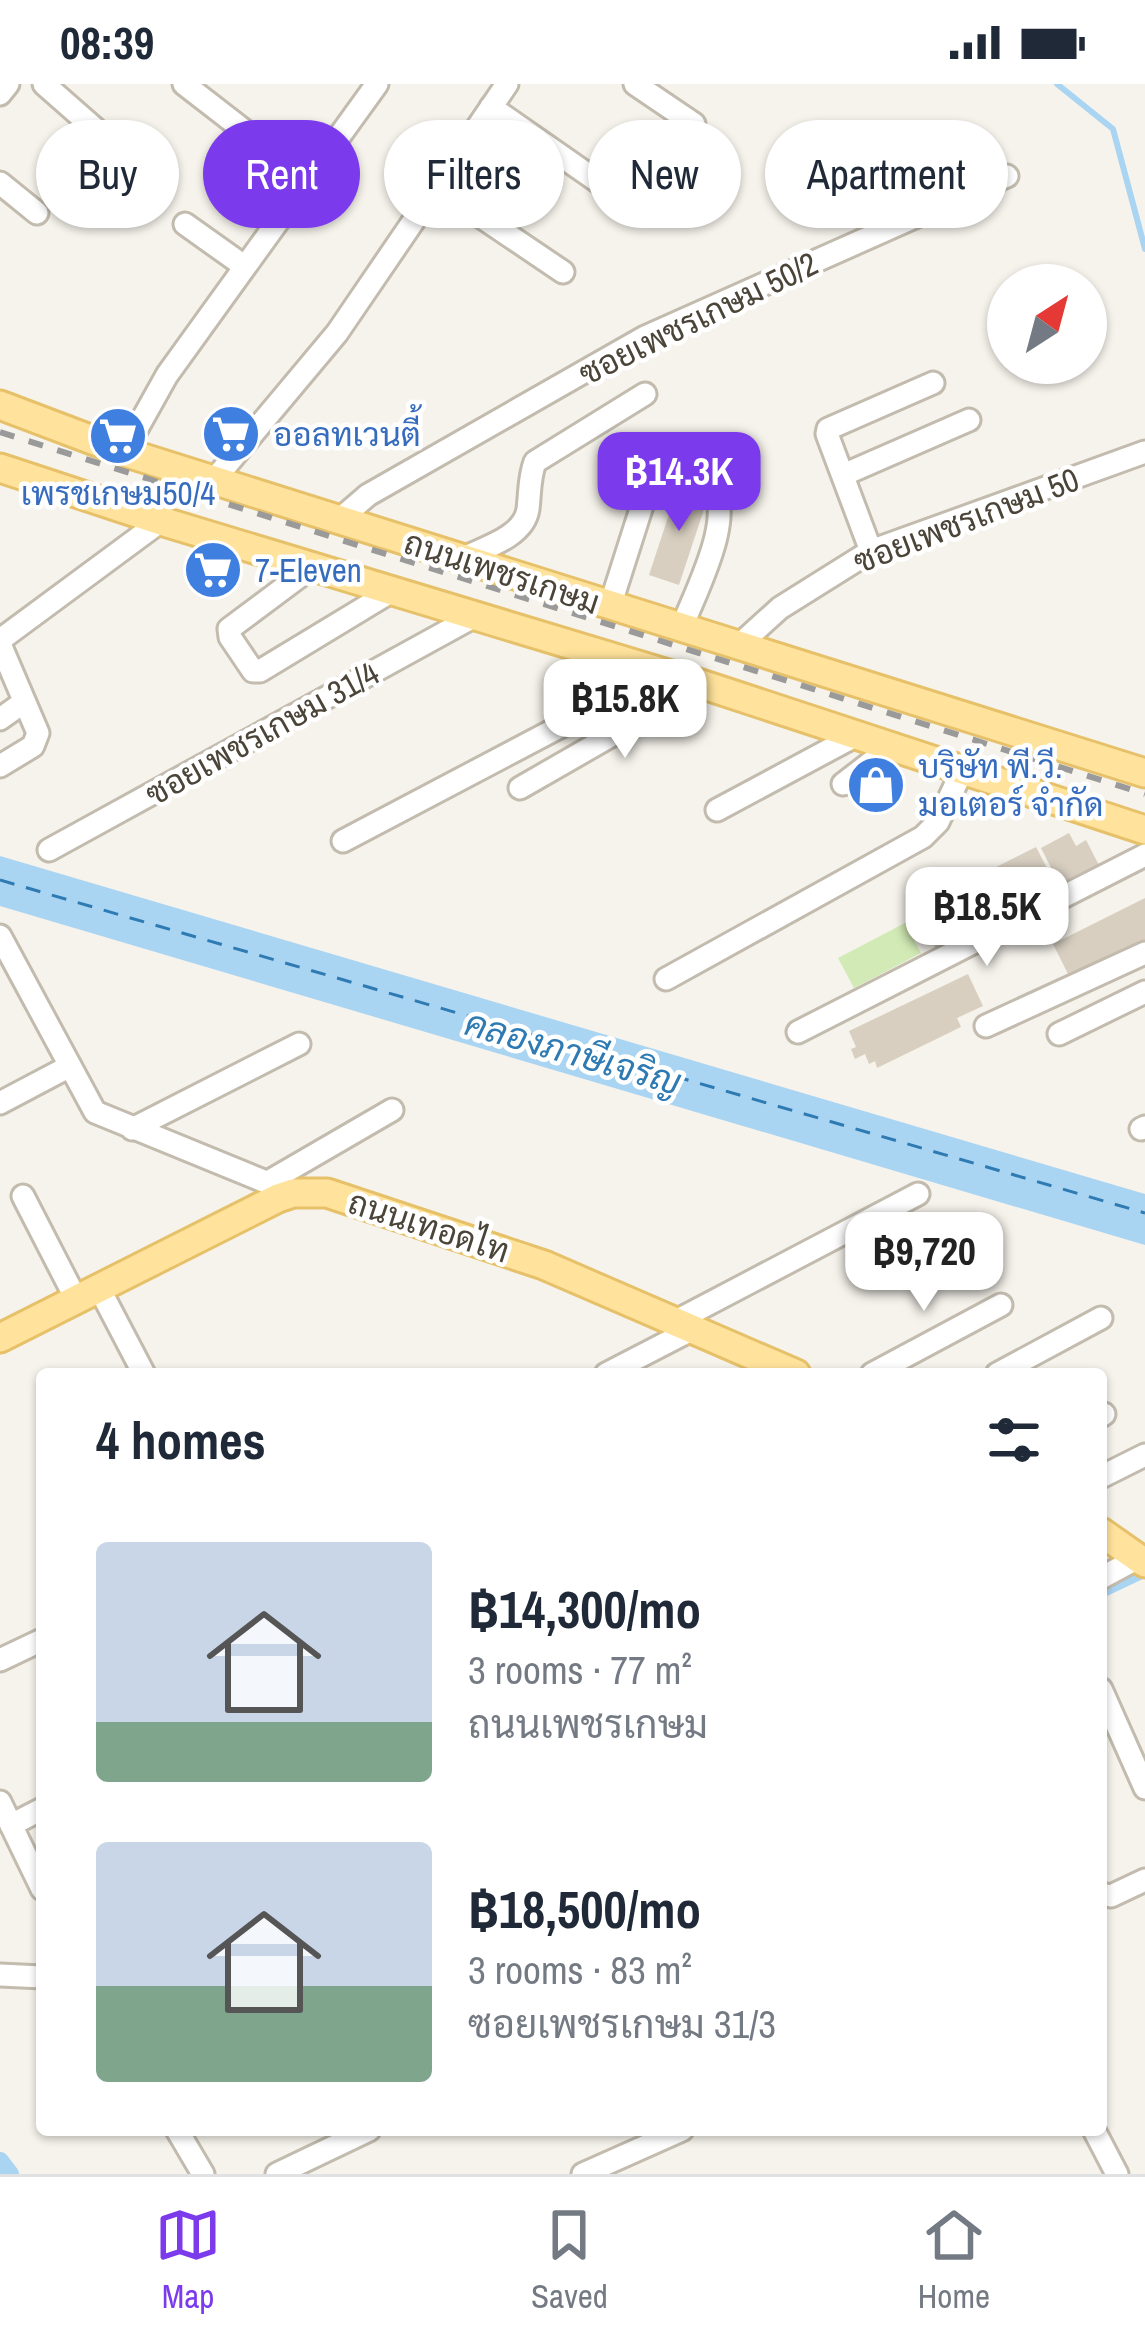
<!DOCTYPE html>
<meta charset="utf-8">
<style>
:root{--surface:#fff;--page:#f2f2f3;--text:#1f2937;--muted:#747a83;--line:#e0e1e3;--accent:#7c3aed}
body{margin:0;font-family:"Archivo Narrow",Sarabun,sans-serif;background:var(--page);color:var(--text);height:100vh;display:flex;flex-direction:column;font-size:45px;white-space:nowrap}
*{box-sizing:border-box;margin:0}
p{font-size:39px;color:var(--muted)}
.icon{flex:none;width:66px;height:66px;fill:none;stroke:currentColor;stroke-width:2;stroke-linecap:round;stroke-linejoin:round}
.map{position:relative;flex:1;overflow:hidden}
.side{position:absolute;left:36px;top:1284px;width:1071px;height:768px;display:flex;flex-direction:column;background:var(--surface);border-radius:12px;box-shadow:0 3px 9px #0004}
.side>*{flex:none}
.banner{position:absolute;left:36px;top:36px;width:1074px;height:108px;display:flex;gap:24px}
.needle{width:78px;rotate:36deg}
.controls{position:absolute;left:987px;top:180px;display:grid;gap:24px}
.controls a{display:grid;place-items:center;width:120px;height:120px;border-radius:50%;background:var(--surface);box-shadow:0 3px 9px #0004;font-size:60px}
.price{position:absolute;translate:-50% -102px;padding:0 27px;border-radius:24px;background:#fff;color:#222;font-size:39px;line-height:78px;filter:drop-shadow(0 3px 6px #0008)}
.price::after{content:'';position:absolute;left:50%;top:72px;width:36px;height:27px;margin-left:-18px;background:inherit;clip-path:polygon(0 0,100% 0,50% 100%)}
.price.on{background:var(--accent);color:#fff}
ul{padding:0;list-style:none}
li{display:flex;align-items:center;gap:36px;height:300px;padding:0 60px}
li span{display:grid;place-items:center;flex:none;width:336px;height:240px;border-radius:12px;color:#555}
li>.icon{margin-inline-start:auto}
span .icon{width:144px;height:144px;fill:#fffc;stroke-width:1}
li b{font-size:51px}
h2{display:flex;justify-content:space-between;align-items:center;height:144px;padding:0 60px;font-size:51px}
.tag{padding:0 42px;border-radius:54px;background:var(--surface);box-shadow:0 3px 9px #0004;font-size:42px;line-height:108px}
.tag.on{background:var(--accent);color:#fff}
.status{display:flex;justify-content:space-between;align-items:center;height:84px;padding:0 60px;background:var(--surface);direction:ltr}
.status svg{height:33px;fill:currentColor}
.tabs{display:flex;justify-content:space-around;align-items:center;height:168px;border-top:3px solid var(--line);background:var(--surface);font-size:33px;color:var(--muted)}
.tabs a{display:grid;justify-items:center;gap:6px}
.tabs .on{color:var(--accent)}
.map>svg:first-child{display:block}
</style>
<div class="status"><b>08:39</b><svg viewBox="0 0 49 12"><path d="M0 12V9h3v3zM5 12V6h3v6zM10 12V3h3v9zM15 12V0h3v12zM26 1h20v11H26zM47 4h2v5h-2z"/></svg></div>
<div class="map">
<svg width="1145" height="2090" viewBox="0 0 1145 2090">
<rect width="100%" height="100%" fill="#f6f3ec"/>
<path fill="#d2eab5" d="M905 839 921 869 854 904 838 874Z"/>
<path fill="#a9d4f2" d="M0 772 1145 1110V1161L0 822Z"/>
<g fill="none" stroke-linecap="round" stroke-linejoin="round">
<path stroke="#a9d4f2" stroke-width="6" d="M1057 0 1113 45 1145 165"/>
<g stroke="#a9d4f2" stroke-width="18">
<path d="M1101 1505 1145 1484"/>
<path d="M0 2077 10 2090"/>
</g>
<path stroke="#2e7ab2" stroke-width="3" stroke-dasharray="15 12" stroke-linecap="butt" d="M0 796 1145 1129"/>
</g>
<g fill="#d8cfc1">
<path d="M679 400 709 410 679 501 649 491Z"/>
<path d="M1069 749 1076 762 1086 756 1101 785 1062 805 1041 764Z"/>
<path d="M1036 763 1061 811 940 873 915 824Z"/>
<path d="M1145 814V862L1072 898 1053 860Z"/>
<path d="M968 890 983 922 957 934 961 943 877 984 875 977 869 980 865 970 855 975 851 965 856 963 849 947Z"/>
</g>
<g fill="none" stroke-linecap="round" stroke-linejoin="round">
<defs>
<g id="minor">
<path d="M44 0 102 51"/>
<path d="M184 0 308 96"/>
<path d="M635 0 694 40"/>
<path d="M0 10 8 0"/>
<path d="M491 23 633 122"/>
<path d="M0 99 37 129"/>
<path d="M437 103 563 188"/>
<path d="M185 140 244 182"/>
<path d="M124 368 167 291 377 0"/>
<path d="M843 391 969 336"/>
<path d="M214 396 337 249 507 0"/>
<path d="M339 436 368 411 645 253 1007 92"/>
<path d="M871 467 827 350 828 345 933 299"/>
<path d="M461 475C484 464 524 453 528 425 530 409 529 394 535 378L645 310"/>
<path d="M312 483 229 545 230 553 253 587H260L392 507"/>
<path d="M610 522 647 406 657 389C679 382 692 381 709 398 739 428 695 508 682 543"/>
<path d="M0 556 161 437"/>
<path d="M0 560 38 649 33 662 0 682"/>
<path d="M738 562 780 524 871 467 1145 368"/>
<path d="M0 635 24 618"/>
<path d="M843 700 891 663"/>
<path d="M520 704 701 600"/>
<path d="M717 726 855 652"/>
<path d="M343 757 662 589"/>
<path d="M49 766 475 532"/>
<path d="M0 852 95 1028 293 1109"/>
<path d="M666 895 923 753 938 738 963 685"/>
<path d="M986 942 1145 869"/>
<path d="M798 948 1145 771"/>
<path d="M1059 950 1145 908"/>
<path d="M0 1019 70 982"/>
<path d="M132 1045 299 960"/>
<path d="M1141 1045 1145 1043"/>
<path d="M268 1098 392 1026"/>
<path d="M23 1112 76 1215"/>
<path d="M99 1204 144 1290"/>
<path d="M678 1236 918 1110"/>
<path d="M606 1290 695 1244"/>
<path d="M872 1290 1001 1221"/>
<path d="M997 1290 1101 1234"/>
<path d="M1101 1332 1104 1330"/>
<path d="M1101 1393 1145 1371"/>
<path d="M1101 1494 1138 1474"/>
<path d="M0 1576 42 1556"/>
<path d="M1101 1605 1145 1704"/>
<path d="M0 1718 42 1805"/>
<path d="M11 1741 42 1725"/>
<path d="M1101 1810 1111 1812 1145 1796"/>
<path d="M0 1891 42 1893"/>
<path d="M177 2046 203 2090"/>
<path d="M1094 2046 1117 2090"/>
<path d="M277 2090 369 2046"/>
<path d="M583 2090 682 2046"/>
</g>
<g id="major">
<path d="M0 321 124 368 1145 689"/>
<path d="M0 384 161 437 701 600 1145 746"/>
<path d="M0 1254 278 1114 293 1109H327L544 1181 796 1290"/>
<path d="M1101 1448 1145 1479"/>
</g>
</defs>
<use href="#minor" stroke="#c2bbae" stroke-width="27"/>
<use href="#major" stroke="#e6c16a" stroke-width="33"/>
<use href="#minor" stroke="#fff" stroke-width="21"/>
<use href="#major" stroke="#ffe39c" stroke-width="27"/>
<path stroke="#9a9a9a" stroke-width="6" stroke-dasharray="15 15" stroke-linecap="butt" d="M0 348 1145 710"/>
</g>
<defs>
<symbol id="supermarket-disc" viewBox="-11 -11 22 22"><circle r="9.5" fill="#3f7fe0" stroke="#fff"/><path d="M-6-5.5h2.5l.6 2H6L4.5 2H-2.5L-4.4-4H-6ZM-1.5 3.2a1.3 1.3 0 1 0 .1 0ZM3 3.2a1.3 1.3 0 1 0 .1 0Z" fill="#fff"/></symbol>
<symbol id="shop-disc" viewBox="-11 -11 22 22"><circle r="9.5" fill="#3f7fe0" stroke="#fff"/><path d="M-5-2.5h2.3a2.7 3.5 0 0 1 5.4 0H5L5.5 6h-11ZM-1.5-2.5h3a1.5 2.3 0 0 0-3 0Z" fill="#fff"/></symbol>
</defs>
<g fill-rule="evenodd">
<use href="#supermarket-disc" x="198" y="317" width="66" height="66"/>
<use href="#supermarket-disc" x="85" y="319" width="66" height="66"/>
<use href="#supermarket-disc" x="180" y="453" width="66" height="66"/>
<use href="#shop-disc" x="843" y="668" width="66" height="66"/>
</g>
<g text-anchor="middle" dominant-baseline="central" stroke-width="9" stroke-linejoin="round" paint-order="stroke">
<g font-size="33" fill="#4b4439" stroke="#fff">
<text transform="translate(698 234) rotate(-26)">ซอยเพชรเกษม 50/2</text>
<text transform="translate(966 436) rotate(-21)">ซอยเพชรเกษม 50</text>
<text transform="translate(502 488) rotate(18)">ถนนเพชรเกษม</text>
<text transform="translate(262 649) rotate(-29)">ซอยเพชรเกษม 31/4</text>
<text transform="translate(429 1142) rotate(18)">ถนนเทอดไท</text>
</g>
<g font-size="33" fill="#366cbe" stroke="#fff" text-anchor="start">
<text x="273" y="350">ออลทเวนตี้</text>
<text x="118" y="409" text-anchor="middle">เพรชเกษม50/4</text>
<text x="255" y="486">7-Eleven</text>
<text x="918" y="682">บริษัท พี.วี.<tspan x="918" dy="38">มอเตอร์ จำกัด</tspan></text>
</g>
<g font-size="36" font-style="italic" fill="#2e7ab2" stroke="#fff">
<text transform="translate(573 968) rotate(16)">คลองภาษีเจริญ</text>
</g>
</g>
</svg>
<div class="controls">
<a><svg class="needle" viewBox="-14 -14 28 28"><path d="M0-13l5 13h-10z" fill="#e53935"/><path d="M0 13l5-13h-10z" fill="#747a83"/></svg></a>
</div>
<b class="price on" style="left:679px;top:450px">฿14.3K</b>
<b class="price" style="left:625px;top:677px">฿15.8K</b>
<b class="price" style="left:987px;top:885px">฿18.5K</b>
<b class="price" style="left:924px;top:1230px">฿9,720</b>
<div class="banner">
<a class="tag">Buy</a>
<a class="tag on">Rent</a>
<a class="tag">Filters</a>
<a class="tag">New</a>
<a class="tag">Apartment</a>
</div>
<section class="side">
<h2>4 homes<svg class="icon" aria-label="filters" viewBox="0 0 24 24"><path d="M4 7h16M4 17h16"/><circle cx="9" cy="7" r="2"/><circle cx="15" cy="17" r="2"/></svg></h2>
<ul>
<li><span style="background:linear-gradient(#c9d6e8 75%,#7fa58c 0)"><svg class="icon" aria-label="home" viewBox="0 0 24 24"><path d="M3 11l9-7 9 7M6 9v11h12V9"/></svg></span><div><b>฿14,300/mo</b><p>3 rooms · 77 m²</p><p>ถนนเพชรเกษม</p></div></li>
<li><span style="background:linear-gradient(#c9d6e8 60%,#7fa58c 0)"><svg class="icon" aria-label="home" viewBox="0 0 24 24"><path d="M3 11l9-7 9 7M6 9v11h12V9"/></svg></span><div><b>฿18,500/mo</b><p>3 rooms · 83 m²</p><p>ซอยเพชรเกษม 31/3</p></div></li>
</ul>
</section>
</div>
<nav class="tabs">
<a class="on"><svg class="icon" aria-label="map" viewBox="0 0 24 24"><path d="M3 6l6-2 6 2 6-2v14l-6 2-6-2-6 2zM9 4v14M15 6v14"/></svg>Map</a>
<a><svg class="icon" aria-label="saved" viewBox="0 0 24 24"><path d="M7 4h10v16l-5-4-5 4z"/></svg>Saved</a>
<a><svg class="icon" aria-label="home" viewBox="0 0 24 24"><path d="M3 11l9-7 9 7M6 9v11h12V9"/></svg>Home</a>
</nav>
